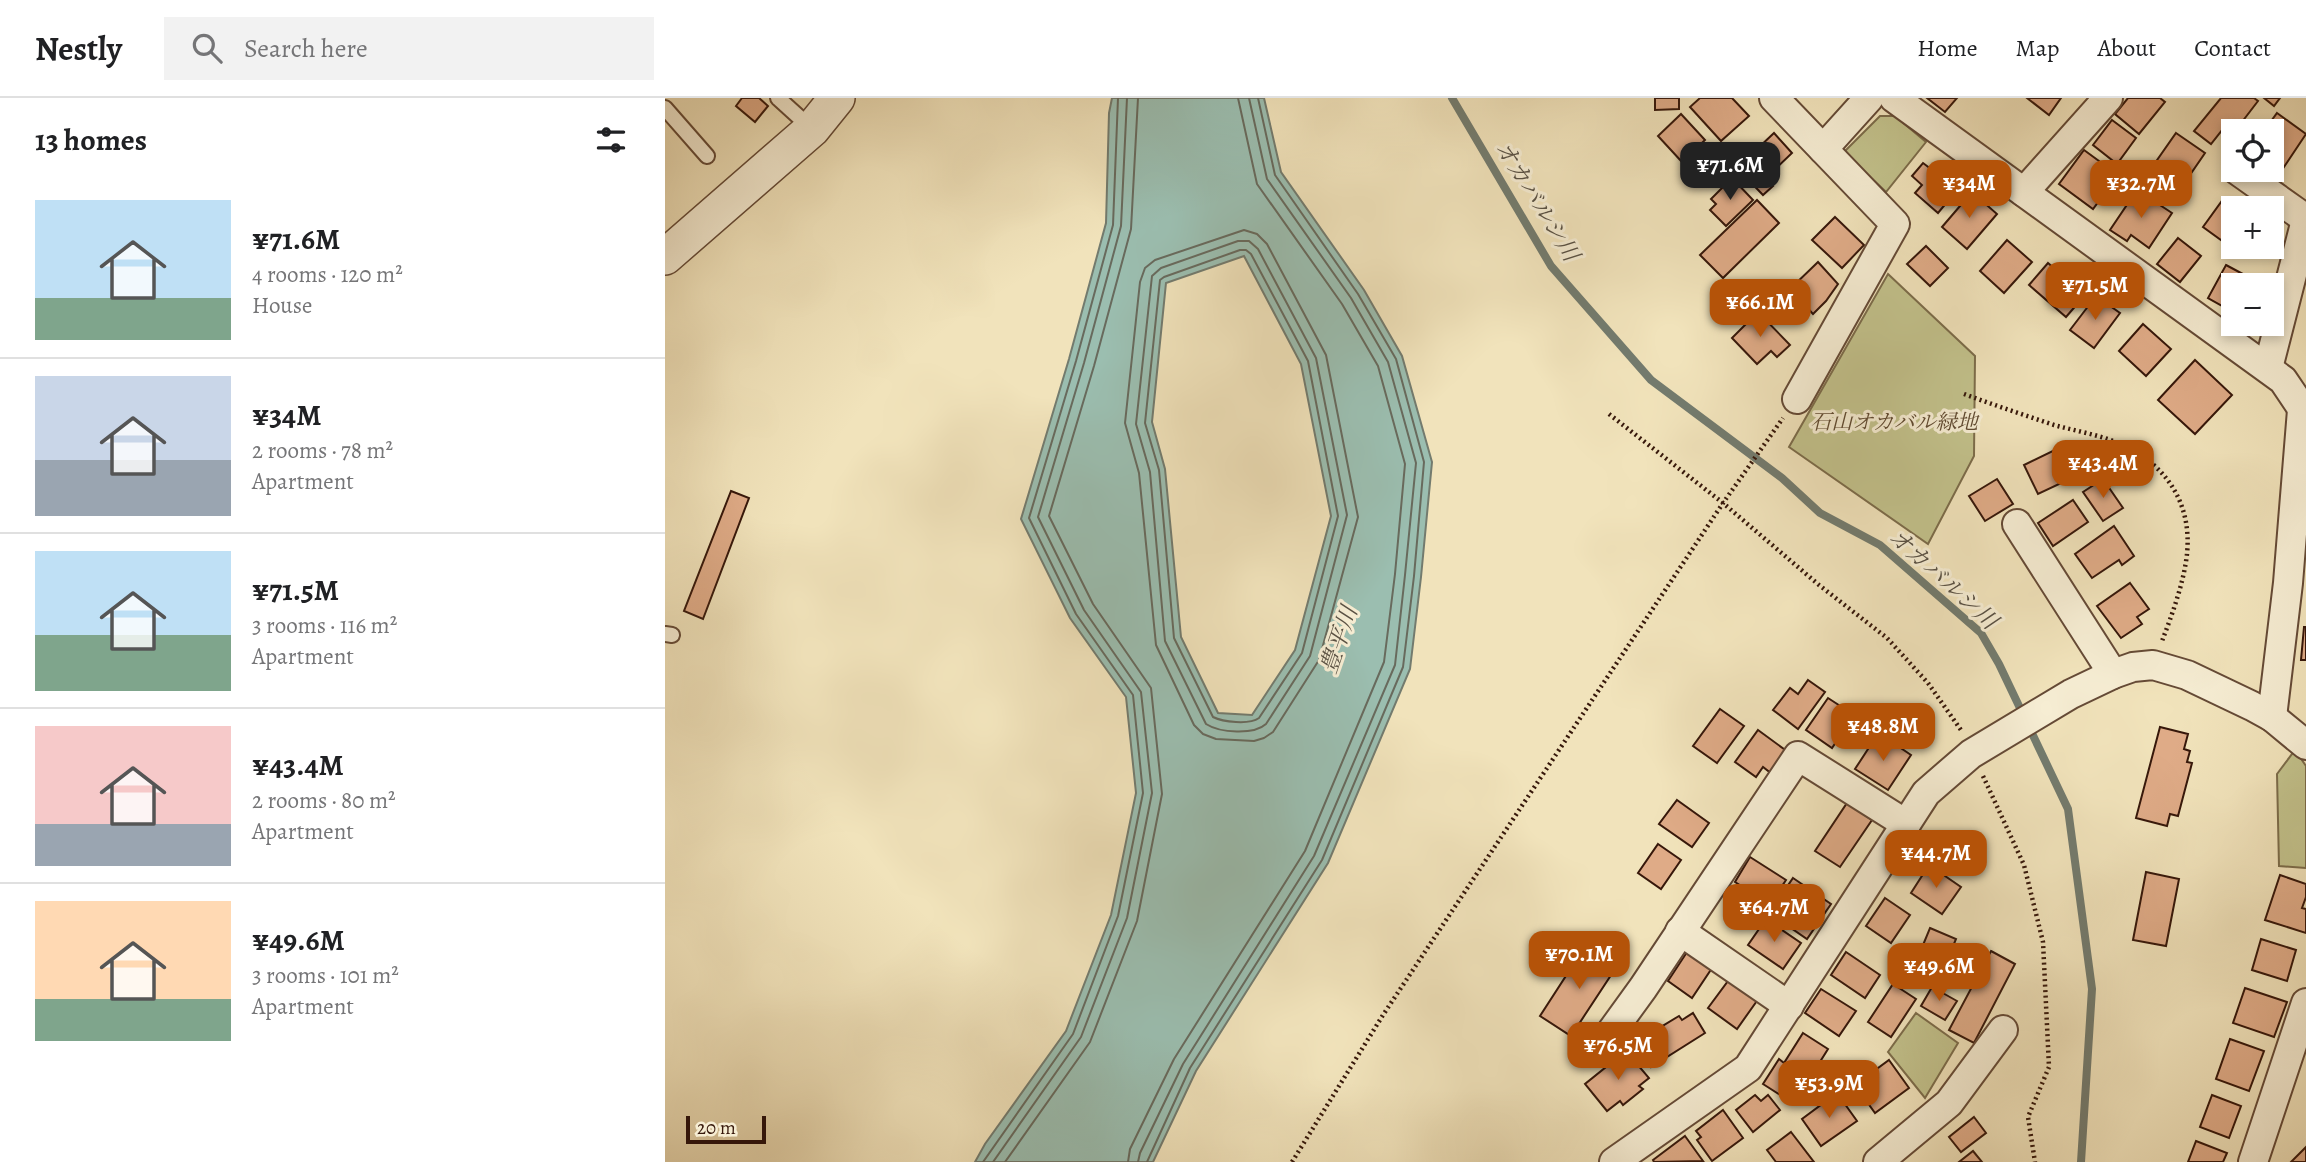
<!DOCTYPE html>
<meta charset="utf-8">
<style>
:root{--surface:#fff;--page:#f2f2f2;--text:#202124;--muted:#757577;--line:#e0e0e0;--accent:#b45309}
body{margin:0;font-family:Alegreya,"Noto Serif JP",serif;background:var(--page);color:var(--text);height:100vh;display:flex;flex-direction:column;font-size:26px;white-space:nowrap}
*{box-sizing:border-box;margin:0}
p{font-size:23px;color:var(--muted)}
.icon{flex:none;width:38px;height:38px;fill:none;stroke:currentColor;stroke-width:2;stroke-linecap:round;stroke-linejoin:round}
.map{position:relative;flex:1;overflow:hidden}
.sheet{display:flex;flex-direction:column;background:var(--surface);width:665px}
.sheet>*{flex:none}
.buttons{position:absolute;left:1556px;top:21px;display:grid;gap:14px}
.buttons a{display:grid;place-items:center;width:63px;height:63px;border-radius:0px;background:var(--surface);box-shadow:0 4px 10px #0003;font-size:35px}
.scale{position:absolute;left:21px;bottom:18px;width:80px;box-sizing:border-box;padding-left:7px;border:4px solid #36170a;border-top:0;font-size:19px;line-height:24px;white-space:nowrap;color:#36170a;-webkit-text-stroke:5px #f6edd3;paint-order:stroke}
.price{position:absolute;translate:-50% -60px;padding:0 16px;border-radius:14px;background:var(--accent);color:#fff;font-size:23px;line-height:46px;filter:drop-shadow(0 2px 4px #0008)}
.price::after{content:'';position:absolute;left:50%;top:42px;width:21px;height:16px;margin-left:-10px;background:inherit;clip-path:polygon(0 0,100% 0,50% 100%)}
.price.selected{background:#222;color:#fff}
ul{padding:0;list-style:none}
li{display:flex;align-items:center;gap:21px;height:175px;padding:0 35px}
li+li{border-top:2px solid var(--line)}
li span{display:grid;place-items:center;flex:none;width:196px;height:140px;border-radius:0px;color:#555}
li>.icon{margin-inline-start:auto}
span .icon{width:84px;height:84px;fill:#fffc;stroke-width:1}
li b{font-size:30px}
h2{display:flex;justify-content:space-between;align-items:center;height:84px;padding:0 35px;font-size:30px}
header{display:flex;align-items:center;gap:42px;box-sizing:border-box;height:98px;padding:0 35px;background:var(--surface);border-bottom:2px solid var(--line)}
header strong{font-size:33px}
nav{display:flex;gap:38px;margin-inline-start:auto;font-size:24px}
.search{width:490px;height:63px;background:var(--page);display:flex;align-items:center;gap:18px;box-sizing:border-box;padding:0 24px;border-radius:0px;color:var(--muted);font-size:26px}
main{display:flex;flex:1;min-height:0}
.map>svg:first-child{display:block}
</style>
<header>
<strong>Nestly</strong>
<div class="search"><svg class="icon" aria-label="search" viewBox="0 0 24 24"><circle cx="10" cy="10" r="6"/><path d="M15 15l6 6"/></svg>Search here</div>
<nav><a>Home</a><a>Map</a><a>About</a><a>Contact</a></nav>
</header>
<main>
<section class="sheet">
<h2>13 homes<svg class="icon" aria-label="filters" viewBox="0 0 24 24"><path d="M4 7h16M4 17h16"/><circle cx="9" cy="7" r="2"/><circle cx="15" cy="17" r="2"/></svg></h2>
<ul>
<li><span style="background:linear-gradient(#bfe0f5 70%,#7fa58c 0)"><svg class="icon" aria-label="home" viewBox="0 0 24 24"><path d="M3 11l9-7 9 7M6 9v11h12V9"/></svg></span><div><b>¥71.6M</b><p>4 rooms · 120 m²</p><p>House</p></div></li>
<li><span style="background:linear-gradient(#c9d6e8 60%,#9aa5b1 0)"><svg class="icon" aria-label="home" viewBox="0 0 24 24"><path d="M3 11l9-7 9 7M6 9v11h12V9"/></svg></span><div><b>¥34M</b><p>2 rooms · 78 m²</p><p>Apartment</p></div></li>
<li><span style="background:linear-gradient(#bfe0f5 60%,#7fa58c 0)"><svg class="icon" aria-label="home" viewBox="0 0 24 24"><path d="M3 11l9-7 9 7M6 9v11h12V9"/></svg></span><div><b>¥71.5M</b><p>3 rooms · 116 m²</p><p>Apartment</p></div></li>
<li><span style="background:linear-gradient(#f6c9c9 70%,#9aa5b1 0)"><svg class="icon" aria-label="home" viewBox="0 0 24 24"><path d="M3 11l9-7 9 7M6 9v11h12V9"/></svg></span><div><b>¥43.4M</b><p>2 rooms · 80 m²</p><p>Apartment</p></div></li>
<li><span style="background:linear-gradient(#ffd9b3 70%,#7fa58c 0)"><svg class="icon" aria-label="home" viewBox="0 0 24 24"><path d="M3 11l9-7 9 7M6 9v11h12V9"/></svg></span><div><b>¥49.6M</b><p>3 rooms · 101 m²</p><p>Apartment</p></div></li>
</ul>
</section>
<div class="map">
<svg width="1641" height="1064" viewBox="0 0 1641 1064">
<rect width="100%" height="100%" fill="#f1e3bb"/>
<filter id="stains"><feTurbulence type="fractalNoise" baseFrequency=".00286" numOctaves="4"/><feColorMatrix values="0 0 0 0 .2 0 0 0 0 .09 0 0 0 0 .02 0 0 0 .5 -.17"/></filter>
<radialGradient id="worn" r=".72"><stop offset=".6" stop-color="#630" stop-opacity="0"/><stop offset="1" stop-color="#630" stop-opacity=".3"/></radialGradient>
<g fill="#c2c18b" stroke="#7c6c4a" stroke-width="2">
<path d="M1215 18H1230L1261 44 1221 94 1179 54Z"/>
<path d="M1223 176 1310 258 1309 358 1263 446 1124 349Z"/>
<path d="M1630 652 1641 668V770L1614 768 1612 676Z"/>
<path d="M1251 915 1293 945 1260 1000 1223 954Z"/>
</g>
<path fill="#9bbeb0" stroke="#737b6e" stroke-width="2" fill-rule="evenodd" d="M447 0H599L616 74 699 192 737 258 767 364 756 479 745 571 663 765 531 973 488 1064H310L320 1046 401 933 446 817 471 695 461 599 405 520 356 421 404 261 441 125 444 15ZM579 158 636 266 666 418 630 552 587 617 553 615 516 539 500 371 487 324 501 185Z"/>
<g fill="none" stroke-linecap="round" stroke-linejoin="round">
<g stroke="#686a5d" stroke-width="2">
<path d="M579 132 592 136 602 146 661 257 693 419 654 562 608 634 599 640 589 643 551 641 538 636 529 627 491 547 474 375 460 325 475 184 480 170 490 162Z"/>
<path d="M573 143H584L593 151 651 260 682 417 645 558 601 626C589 637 555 635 541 626L500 543 485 374 471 326 487 178 496 170Z"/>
<path d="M575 152H581L586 156 643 263 673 418 637 555 594 620C584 627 558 624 548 619L509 540 494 372 480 325 495 182 499 179Z"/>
<path d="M318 1064 408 936 453 818 478 695 468 597 411 516 364 420 411 263 448 127 453 0"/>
<path d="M328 1064 416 939 462 820 487 695 476 594 419 512 373 419 419 265 456 128 462 0"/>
<path d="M340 1064 425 944 472 823 497 696 486 590 428 506 384 418 429 268 466 131 473 0"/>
<path d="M463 1064 465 1051 509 961 640 753 719 564 730 476 740 366 713 268 677 206 592 86 573 0"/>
<path d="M473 1064 475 1055 518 966 649 758 730 567 740 477 751 365 723 264 686 200 602 81 584 0"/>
<path d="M482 1064 525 970 657 762 738 569 749 478 759 364 731 261 693 196 610 77 593 0"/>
</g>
<path stroke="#737b6e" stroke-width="8" d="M787 0 886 168 986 282 1117 380 1155 415 1215 447 1316 535 1334 566 1403 711 1427 891 1416 1064"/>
</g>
<g fill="#dfab87" stroke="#36170a" stroke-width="2">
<path d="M77 0H94L103 8 90 24 71 8Z"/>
<path d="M990 0H1014V11L990 12Z"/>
<path d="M1035 0H1067L1084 18 1056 43 1025 9Z"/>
<path d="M1262 0H1292L1280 14Z"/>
<path d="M1362 0H1396L1384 17Z"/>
<path d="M1463 0H1495L1500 4 1474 36 1450 16Z"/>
<path d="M1556 0H1589L1593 3 1570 33H1568L1567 38 1558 31 1546 46 1529 33Z"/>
<path d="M1599 0H1615L1609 8Z"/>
<path d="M1612 15 1641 36 1611 81 1597 72H1606V33H1599Z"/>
<path d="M1016 16 1040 42 1017 64 993 38Z"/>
<path d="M1447 22 1471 40 1452 66 1428 47Z"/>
<path d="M1109 35 1127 55 1100 81 1108 88 1098 97 1072 70Z"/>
<path d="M1511 35 1540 55 1516 90 1505 81 1500 88 1483 75Z"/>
<path d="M1419 52 1453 77 1428 111 1394 86Z"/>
<path d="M1258 65 1275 78 1281 71 1298 85 1273 115 1250 95 1257 87 1247 78Z"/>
<path d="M1067 80 1088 102 1061 128 1045 112 1051 106 1046 101Z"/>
<path d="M1472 92 1507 115 1484 150 1466 137 1462 143 1445 132Z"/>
<path d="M1307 94 1332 116 1302 151 1277 129Z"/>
<path d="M1559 100 1572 109 1576 104 1585 110H1568L1567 150 1538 129Z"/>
<path d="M1092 102 1114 125 1058 180 1035 157Z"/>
<path d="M1170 119 1199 147 1177 170 1147 142Z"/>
<path d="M1513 140 1536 158 1515 184 1492 166Z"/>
<path d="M1342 142 1367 164 1339 195 1315 173Z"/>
<path d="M1261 148 1283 170 1265 188 1242 166Z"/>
<path d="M1153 164 1173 186 1161 203 1148 216 1125 191Z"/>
<path d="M1383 165 1420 197 1401 219 1364 187Z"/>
<path d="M1561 167 1591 183 1589 187H1568V214L1543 200Z"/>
<path d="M1431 198 1455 215 1429 250 1405 232Z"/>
<path d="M1093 214 1125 247 1112 259 1106 253 1092 266 1067 240Z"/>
<path d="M1478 226 1506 251 1481 278 1454 253Z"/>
<path d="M1530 262 1567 297 1530 336 1493 302Z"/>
<path d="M1396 349 1417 352 1426 371 1373 396 1359 367Z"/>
<path d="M1332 381 1348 406 1320 423 1304 398Z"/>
<path d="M1438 381 1458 410 1438 423 1418 394Z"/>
<path d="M66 393 84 400 38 521 19 513Z"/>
<path d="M1408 402 1423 424 1388 448 1373 425Z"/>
<path d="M1449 428 1469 458 1457 467 1454 462 1427 480 1410 456Z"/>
<path d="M1465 485 1484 511 1472 519 1477 526 1456 540 1432 508Z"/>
<path d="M1639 529H1641V562H1636Z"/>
<path d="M1143 582 1160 594 1133 631 1108 612 1125 590 1133 596Z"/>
<path d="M1163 600 1189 617 1167 650 1141 632Z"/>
<path d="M1055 611 1079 628 1052 665 1028 648Z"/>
<path d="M1495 629 1523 636 1519 651 1525 653 1522 664 1527 665 1513 718 1505 716 1502 728 1471 720Z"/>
<path d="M1093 632 1123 654 1107 676 1098 669 1091 679 1070 664Z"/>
<path d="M1218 638 1246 657 1223 692 1190 671 1207 645 1211 648Z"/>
<path d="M1012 702 1044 725 1027 749 994 726Z"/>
<path d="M1182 705 1207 722 1175 769 1150 753Z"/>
<path d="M993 746 1016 762 996 791 973 775Z"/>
<path d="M1085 759 1121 782 1105 806 1070 784Z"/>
<path d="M1264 767 1296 789 1277 816 1246 795Z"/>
<path d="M1481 774 1514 781 1501 848 1468 842Z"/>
<path d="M1615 777 1641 786V799L1637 810 1641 811V835L1600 822Z"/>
<path d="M1128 780 1166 806 1142 841 1113 821 1115 817 1107 811Z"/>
<path d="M1220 800 1245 817 1226 845 1201 828Z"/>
<path d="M1101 821 1136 845 1118 871 1083 847Z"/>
<path d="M1265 830 1291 841 1277 875 1251 864Z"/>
<path d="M1596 841 1631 852 1622 883 1587 872Z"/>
<path d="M921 847 952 868 906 938 875 918Z"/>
<path d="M1026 848 1051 864 1027 900 1003 883Z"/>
<path d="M1326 853 1350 866 1309 945 1284 932Z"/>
<path d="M1181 854 1215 877 1200 900 1166 877Z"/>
<path d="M1066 879 1094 900 1072 931 1043 910Z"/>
<path d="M1228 886 1251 901 1226 939 1203 924Z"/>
<path d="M1267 889 1292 903 1280 922 1256 908Z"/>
<path d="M1580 890 1622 904 1609 939 1568 925Z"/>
<path d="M1156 891 1191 913 1174 938 1140 915Z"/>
<path d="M1028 915 1040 935 986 969 974 948 993 936 991 932 1014 918 1017 922Z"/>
<path d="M1138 935 1163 951 1141 986 1132 980 1120 1000 1098 986 1114 961 1119 965Z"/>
<path d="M1565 941 1599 953 1584 993 1551 981Z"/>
<path d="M961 953 984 980 974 988 978 991 958 1007 955 1003 942 1013 920 986Z"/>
<path d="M1224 962 1244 990 1210 1015 1190 987Z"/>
<path d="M1172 995 1192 1023 1156 1048 1137 1021Z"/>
<path d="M1090 997 1096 1003 1103 997 1115 1012 1088 1034 1071 1012Z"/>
<path d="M1547 997 1576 1008 1564 1040 1535 1029Z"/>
<path d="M1058 1012 1078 1040 1047 1063 1032 1042 1036 1039 1031 1033Z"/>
<path d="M1309 1019 1321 1035 1296 1054 1284 1039Z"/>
<path d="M1126 1034 1149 1064H1111L1102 1052Z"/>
<path d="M1020 1038 1038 1063 989 1064 988 1062Z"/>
<path d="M1531 1043 1562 1055 1558 1064H1523Z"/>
<path d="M1641 1049V1064H1626Z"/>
<path d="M1308 1053 1317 1064H1294Z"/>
</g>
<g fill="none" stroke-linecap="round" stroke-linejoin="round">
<defs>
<g id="service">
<path d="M113 0 146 30"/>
<path d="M0 10 42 58"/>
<path d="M0 536 7 537"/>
</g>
<g id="minor">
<path d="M1109 0 1230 126 1132 301"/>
<path d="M1229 0 1618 282 1641 316"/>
<path d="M1158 51 1204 0"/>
<path d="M1572 72 1641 121"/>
<path d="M1359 94 1443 0"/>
<path d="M1603 270 1641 122"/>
<path d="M1352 426 1448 576"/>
<path d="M1607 619 1623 485 1637 312"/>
<path d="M1015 833 1124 908"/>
<path d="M936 948 978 890 1133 658 1241 726"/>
<path d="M949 1064 1083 970 1261 695 1306 656 1406 596 1448 576 1468 569 1488 567 1522 577 1587 608 1607 619 1641 647"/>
<path d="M1213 1064 1284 1005 1338 932"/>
<path d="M1588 1064 1641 905"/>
</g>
<path id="tertiary" d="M0 159 147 31 172 0"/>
</defs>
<use href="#service" stroke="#654a36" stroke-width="18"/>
<use href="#minor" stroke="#654a36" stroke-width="32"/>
<use href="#tertiary" stroke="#654a36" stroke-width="38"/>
<g stroke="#36170a" stroke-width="4.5" stroke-dasharray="2 3.5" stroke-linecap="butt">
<path d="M1299 296C1329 307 1359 317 1389 327 1411 333 1435 337 1456 346 1502 367 1527 406 1522 456 1519 484 1507 517 1497 543"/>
<path d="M944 316 1058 405 1154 487 1222 540 1263 585 1296 632"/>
<path d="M1318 678 1359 767 1378 844 1384 969 1363 1019 1370 1064"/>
<path d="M627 1064 718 917 1058 405 1118 320"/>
</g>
<use href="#service" stroke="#f6edd3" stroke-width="14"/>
<use href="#minor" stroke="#f6edd3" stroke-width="28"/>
<use href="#tertiary" stroke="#f6edd3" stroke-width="35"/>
</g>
<g text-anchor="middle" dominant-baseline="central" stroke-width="6" stroke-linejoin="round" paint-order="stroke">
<g font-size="21" font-style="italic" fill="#604a31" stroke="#f6edd3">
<text x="1229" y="324">石山オカバル緑地</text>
</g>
<g font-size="23" font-style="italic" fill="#595144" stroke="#f6edd3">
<text transform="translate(872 103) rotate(58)">オカバルシ川</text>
<text transform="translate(1278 481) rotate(42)">オカバルシ川</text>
<text transform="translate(674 542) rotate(-71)">豊平川</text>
</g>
</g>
<rect width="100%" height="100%" filter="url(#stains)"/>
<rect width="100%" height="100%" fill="url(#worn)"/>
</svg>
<div class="buttons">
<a><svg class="icon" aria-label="locate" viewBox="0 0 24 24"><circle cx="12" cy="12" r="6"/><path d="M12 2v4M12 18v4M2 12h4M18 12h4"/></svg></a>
<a>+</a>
<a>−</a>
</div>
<div class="scale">20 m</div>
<b class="price selected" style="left:1065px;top:104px">¥71.6M</b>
<b class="price" style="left:1304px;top:122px">¥34M</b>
<b class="price" style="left:1476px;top:122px">¥32.7M</b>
<b class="price" style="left:1430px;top:224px">¥71.5M</b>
<b class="price" style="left:1095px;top:241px">¥66.1M</b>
<b class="price" style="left:1438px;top:402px">¥43.4M</b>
<b class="price" style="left:1218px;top:665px">¥48.8M</b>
<b class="price" style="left:1271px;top:792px">¥44.7M</b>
<b class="price" style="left:1109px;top:846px">¥64.7M</b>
<b class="price" style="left:914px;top:893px">¥70.1M</b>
<b class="price" style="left:1274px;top:905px">¥49.6M</b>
<b class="price" style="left:953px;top:984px">¥76.5M</b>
<b class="price" style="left:1164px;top:1022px">¥53.9M</b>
</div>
</main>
